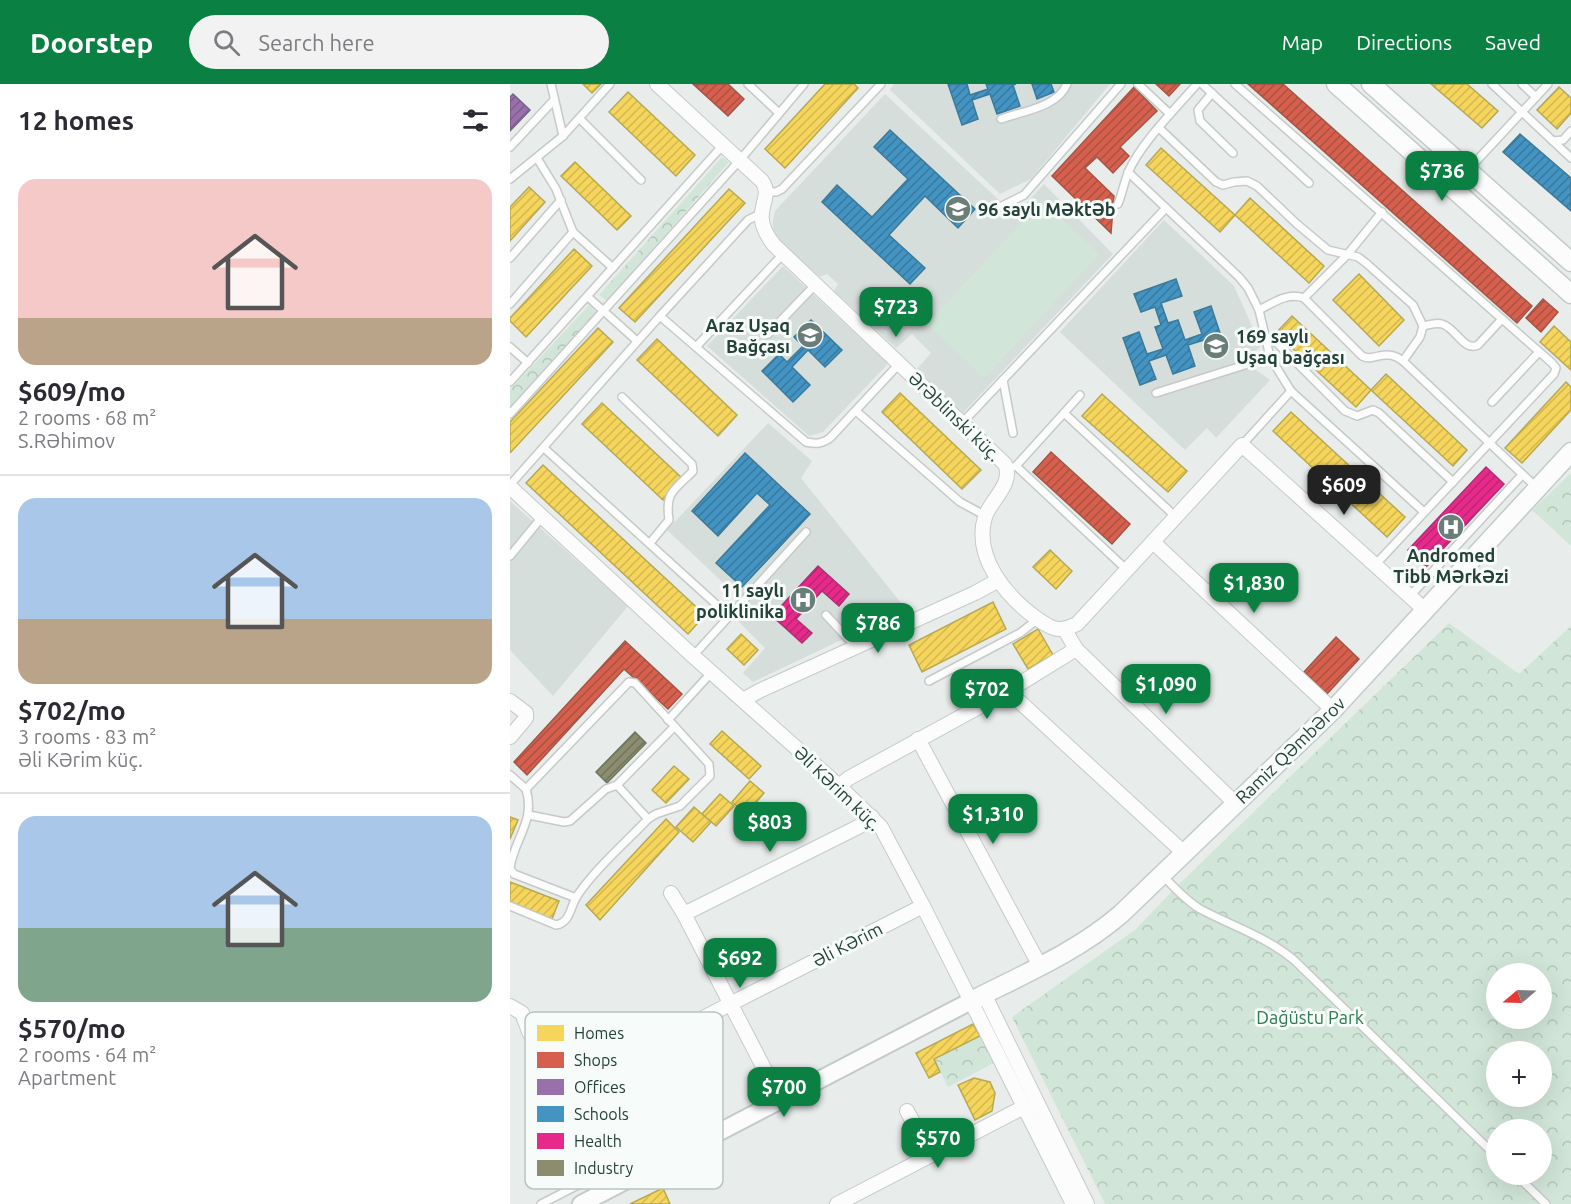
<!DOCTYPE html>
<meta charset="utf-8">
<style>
:root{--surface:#fff;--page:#f2f2f3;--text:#2b2b33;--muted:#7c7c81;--line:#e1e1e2;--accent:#0b8043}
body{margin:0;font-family:Ubuntu,sans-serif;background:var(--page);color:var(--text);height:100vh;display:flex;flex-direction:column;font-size:22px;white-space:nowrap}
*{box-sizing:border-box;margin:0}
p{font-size:20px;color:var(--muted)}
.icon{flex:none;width:33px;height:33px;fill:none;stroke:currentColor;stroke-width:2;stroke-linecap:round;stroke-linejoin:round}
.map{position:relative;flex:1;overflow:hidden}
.sheet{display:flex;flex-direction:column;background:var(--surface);width:510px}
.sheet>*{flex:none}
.needle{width:39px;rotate:251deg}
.buttons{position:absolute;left:976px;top:879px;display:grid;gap:12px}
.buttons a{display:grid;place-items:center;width:66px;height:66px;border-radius:50%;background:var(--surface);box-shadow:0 6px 24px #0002;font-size:30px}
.price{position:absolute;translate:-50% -51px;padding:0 14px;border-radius:12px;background:var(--accent);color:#fff;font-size:20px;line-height:39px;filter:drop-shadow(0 2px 3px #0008)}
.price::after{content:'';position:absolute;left:50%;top:36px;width:18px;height:14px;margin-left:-9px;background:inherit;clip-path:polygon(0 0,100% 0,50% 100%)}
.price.active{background:#222;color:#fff}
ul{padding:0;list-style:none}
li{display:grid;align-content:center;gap:12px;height:318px;padding:0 18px}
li+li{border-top:2px solid var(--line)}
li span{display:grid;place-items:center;height:186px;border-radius:18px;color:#555}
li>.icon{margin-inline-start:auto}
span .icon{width:108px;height:108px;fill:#fffc;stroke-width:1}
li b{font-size:26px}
h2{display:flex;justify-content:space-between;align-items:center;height:72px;padding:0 18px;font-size:26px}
header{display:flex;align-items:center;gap:36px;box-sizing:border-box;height:84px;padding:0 30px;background:var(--accent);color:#fff}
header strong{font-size:28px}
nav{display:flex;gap:33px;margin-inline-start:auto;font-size:21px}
.search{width:420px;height:54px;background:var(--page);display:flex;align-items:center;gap:15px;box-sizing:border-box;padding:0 21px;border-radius:33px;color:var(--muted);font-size:22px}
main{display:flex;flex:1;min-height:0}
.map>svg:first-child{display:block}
</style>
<header>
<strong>Doorstep</strong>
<div class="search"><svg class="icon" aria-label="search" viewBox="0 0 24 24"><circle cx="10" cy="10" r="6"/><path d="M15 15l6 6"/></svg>Search here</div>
<nav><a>Map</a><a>Directions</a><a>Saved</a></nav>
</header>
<main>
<section class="sheet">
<h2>12 homes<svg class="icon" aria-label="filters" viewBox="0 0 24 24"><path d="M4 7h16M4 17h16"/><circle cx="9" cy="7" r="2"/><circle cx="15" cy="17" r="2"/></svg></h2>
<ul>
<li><span style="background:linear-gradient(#f6c9c9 75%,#b9a48a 0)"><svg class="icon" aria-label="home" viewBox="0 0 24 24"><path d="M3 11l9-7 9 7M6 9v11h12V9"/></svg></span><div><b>$609/mo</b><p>2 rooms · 68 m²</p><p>S.Rəhimov</p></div></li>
<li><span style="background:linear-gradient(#a9c7e8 65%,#b9a48a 0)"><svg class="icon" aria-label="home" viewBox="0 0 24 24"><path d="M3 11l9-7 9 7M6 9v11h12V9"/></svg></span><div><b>$702/mo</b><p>3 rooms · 83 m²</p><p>Əli Kərim küç.</p></div></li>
<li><span style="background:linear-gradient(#a9c7e8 60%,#7fa58c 0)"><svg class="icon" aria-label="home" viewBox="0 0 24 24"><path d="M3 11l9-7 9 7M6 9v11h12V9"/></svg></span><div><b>$570/mo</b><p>2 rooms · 64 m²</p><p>Apartment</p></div></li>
</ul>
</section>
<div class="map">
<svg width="1061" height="1120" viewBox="0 0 1061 1120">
<defs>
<pattern id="forest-crowns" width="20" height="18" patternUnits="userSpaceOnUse" patternTransform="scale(1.5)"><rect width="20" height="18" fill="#d1e6d8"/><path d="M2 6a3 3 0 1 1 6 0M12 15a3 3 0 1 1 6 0" fill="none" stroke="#b3c6ba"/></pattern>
<pattern id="homes-hatch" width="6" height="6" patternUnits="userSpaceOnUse" patternTransform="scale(1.5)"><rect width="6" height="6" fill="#f6d55c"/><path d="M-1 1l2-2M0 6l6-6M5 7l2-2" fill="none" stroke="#d3b851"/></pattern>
<pattern id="shops-hatch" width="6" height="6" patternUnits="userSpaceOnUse" patternTransform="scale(1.5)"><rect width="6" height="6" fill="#d6604d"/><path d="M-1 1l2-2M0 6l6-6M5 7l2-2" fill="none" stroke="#ad5141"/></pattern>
<pattern id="offices-hatch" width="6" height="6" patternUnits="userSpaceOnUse" patternTransform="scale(1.5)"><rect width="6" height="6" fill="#9970ab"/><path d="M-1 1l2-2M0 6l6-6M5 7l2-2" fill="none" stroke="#7d5e8c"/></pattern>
<pattern id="schools-hatch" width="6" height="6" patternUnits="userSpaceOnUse" patternTransform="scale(1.5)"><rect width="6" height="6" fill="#4393c3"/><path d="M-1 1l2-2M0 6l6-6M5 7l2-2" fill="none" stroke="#387a9f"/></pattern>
<pattern id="health-hatch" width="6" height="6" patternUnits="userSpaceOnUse" patternTransform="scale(1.5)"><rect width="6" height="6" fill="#e7298a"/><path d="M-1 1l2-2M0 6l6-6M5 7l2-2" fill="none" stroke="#bb2572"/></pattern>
<pattern id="industry-hatch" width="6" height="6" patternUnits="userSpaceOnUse" patternTransform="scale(1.5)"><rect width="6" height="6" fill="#8c8c6e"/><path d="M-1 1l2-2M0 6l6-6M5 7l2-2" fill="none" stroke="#72745b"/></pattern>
</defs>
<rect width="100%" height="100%" fill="#e8edeb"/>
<g fill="#d6dedb">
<path d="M384 0H600L521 95 490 110 380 6Z"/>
<path d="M375 10 505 131 534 100 603 170 453 329 407 285 421 269 402 250 386 264 324 207 328 200 317 190 310 193 267 154 263 146V137L265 127Z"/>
<path d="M654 136 724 202 751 262 741 271 746 286 760 296 706 354 697 344 675 366 550 248Z"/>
<path d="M273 182 378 280 313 348 299 352 197 262Z"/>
<path d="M258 339 302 377 291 394 396 525 243 598 233 589 255 564 228 537 240 524 157 446Z"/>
<path d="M0 417 118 522 43 612 0 566Z"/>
</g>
<g fill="url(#forest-crowns)" fill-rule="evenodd">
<path d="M212 73 219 78 97 217 89 211Z"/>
<path d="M79 221 86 228 0 323V306Z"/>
<path d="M1061 389V462L1022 426Z"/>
<path d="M939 539 1009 590 1061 542V1120H595L502 933 626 845 665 804ZM987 890H1032V934H987ZM987 968H1032V1012H987ZM987 1046H1032V1090H987Z"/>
<path d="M470 952 484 979 438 1003 424 975Z"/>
</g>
<path fill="#d1e6d8" d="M532 117 589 170 474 294 417 240Z"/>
<g fill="url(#homes-hatch)" stroke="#b7a952" stroke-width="1.5">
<path d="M73 0H91L82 9Z"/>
<path d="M315 0H344L348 4 275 84 255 65Z"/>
<path d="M921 0H957L988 27 972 44Z"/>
<path d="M1049 3 1061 14V29L1047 45 1027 26Z"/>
<path d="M118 8 185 71 166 92 99 28Z"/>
<path d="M651 64 725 131 710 148 636 81Z"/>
<path d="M65 78 121 132 107 146 51 92Z"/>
<path d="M19 103 35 118 0 157V123Z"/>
<path d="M219 105 235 119 125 238 109 224Z"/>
<path d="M740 114 814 182 799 199 725 131Z"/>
<path d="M64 165 82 182 16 253 0 237V234Z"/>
<path d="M849 190 894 236 869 262 823 216Z"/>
<path d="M782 232 861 306 846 323 766 249Z"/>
<path d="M1044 242 1061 258V286L1030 258Z"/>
<path d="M88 244 103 258 0 369V338Z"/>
<path d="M147 255 227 331 208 352 127 276Z"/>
<path d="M876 290 957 366 943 382 861 306Z"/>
<path d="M1056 298 1061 303V326L1012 379 995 364Z"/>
<path d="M390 309 471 386 452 405 372 328Z"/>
<path d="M592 310 677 387 658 408 572 332Z"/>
<path d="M92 319 173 395 153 416 72 340Z"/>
<path d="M781 328 895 433 877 453 763 347Z"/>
<path d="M33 381 195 531 178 550 16 399Z"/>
<path d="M540 466 562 487 546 505 523 483Z"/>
<path d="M483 518 496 545 412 588 399 561Z"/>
<path d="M528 545 543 571 518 585 503 560Z"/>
<path d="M231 550 248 566 234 581 217 565Z"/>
<path d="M212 647 251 682 239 695 200 660Z"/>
<path d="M164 682 179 695 156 719 142 706Z"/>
<path d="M240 697 254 709 236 730 222 718Z"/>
<path d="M210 710 224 722 206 742 192 730Z"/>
<path d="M184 723 201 738 183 758 166 743Z"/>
<path d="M0 733 8 736 0 755Z"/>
<path d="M156 735 169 748 90 836 76 821Z"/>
<path d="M0 798 49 817 42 835 0 818Z"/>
<path d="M463 940 470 952 424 975 430 988 419 994 406 969Z"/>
<path d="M464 994 480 998 485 1009 482 1027 465 1036 448 1001Z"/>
<path d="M153 1104 160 1120H120Z"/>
</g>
<g fill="url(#shops-hatch)" stroke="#a15747" stroke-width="1.5">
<path d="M183 0H218L234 15 218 32Z"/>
<path d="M646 0H670L659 12Z"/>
<path d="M738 0H773L1022 222 1007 239Z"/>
<path d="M624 3 647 27 610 63 619 72 603 89 587 73 575 84 604 112 601 149 542 92Z"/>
<path d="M1033 215 1048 228 1031 248 1016 234Z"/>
<path d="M541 368 620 440 602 460 523 388Z"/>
<path d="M826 553 849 575 817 610 794 588Z"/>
<path d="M115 557 172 610 158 625 114 585 17 691 4 678Z"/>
</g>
<path fill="url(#offices-hatch)" stroke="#766289" stroke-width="1.5" d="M3 10 20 26 0 47V13Z"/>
<g fill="url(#schools-hatch)" stroke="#3a7b9a" stroke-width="1.5">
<path d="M438 0H457L460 11 478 5 476 0H506L503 1 510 22 487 30 480 10 462 16 468 35 452 41Z"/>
<path d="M522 0H541L544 8 527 15Z"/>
<path d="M380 46 465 125 448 144 415 112 379 151 415 184 400 200 312 118 327 101 362 133 398 95 364 63Z"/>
<path d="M1010 50 1061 94V127L993 68Z"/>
<path d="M666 195 672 212 651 219 658 239 668 236 675 256 692 250 684 228 701 222 716 267 700 272 694 256 678 261 685 282 663 290 656 271 639 277 646 295 630 301 613 254 629 248 637 270 653 265 645 243 651 241 645 223 631 228 624 210Z"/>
<path d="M301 236 332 266 315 283 298 266 282 283 300 301 283 318 252 287 269 270 277 278 293 262 284 253Z"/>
<path d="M235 369 300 430 232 503 206 479 260 421 247 409 208 452 182 427Z"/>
</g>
<g fill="url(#health-hatch)" stroke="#ac3072" stroke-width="1.5">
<path d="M976 383 994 400 916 483 898 466Z"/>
<path d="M308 482 339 510 329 522 312 507 286 535 302 549 292 559 262 532Z"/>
</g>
<path fill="url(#industry-hatch)" stroke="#6d765e" stroke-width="1.5" d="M125 648 136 659 97 699 86 688Z"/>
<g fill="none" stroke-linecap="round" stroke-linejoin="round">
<defs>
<g id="service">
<path d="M41 0 53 52"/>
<path d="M238 0 269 29"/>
<path d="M628 0 660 30"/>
<path d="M692 0 799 99"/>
<path d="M725 0 1042 279 1046 284 1044 290 865 481"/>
<path d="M982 0 1043 57 1053 56 1061 47"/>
<path d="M1012 0 1026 13"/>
<path d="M702 9 688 26 690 37 723 69"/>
<path d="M70 35 131 96"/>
<path d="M491 35C513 27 548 23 557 0"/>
<path d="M649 44 706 98 713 101 724 98 737 97 747 102 787 140 818 166 848 173 856 179 903 221 913 242 910 253 893 277"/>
<path d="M1043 57 1061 74"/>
<path d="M0 63 44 16"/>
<path d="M27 74 46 105 63 148 103 184"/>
<path d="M958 86 1038 0"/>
<path d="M618 88 729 193 738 204 749 226 760 273 781 307 914 428"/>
<path d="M0 95 53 52 100 0"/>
<path d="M257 108H266L272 105 371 0"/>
<path d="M608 120C612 110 614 99 618 89 629 61 667 23 687 0"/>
<path d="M482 127 514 111 611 0"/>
<path d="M872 128 837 171 794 214 852 272C862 277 867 270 878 271 883 271 889 274 893 277L1027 404"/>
<path d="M0 174 51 116"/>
<path d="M78 213 127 257"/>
<path d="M0 220 63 148"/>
<path d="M749 226C763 219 777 208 794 214"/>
<path d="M150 232 238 136 252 129"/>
<path d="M913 242C919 241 926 238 932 240 946 244 954 268 968 261L992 235"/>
<path d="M258 250 305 201"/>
<path d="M754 252 767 259 835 327 847 332 863 326 869 329 943 398"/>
<path d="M0 263 18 279"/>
<path d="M186 263 273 170"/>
<path d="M493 296 503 349"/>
<path d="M0 298 213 61"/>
<path d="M646 309 760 273"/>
<path d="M112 313 182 380 183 387C164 407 155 407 159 436L140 459"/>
<path d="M982 318 1029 268"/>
<path d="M346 327 450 418 476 432"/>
<path d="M554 329 570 311"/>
<path d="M0 330 230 76 294 0"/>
<path d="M453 338 656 124"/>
<path d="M732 361 781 307"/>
<path d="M34 364 219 532"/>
<path d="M506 382 617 486"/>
<path d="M497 385 506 382 554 329 666 433"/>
<path d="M0 401 150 232 296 358C306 360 312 360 320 354L389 280"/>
<path d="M0 472 32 433"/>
<path d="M900 512 1012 391"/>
<path d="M316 531 346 563"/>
<path d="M183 572 296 448"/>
<path d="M419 597 510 549 528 535"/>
<path d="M158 636 201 589"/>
<path d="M0 691 16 705 119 598 125 599 199 680 200 692 170 722 146 730 138 735C116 758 84 786 67 812 60 823 61 838 46 841L0 822"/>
<path d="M107 701 138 735"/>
<path d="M16 705C26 738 3 756 0 785L4 790 66 814"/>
<path d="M19 731 54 738 60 737 96 705 107 701 164 643"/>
<path d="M652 791C664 803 675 816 690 825 722 842 755 852 784 876L987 1073"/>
<path d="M33 1031 54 1059 87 1110"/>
<path d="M1005 1090 1036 1120"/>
<path d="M31 1120 78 1096"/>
</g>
<g id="minor">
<path d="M147 0 252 97C260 108 253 117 252 129 250 141 257 152 264 161L495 380C504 400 481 415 475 433 463 473 496 512 526 534 542 545 548 549 567 540L732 361 915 526"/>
<path d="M0 403 183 572 329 702 371 743 413 822 563 1120"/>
<path d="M643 458 823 626"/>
<path d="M566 565 725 719"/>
<path d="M498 607 673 768"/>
<path d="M233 616 249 607 465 509 487 497"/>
<path d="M0 617 16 629V634L0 653"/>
<path d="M408 655 530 882"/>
<path d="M329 702 339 694 498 607 566 565 555 546"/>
<path d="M161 809 174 830 271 1017"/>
<path d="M174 830 348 743 362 733"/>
<path d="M474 910 577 1120"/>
<path d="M0 922 12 929 20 950"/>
<path d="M134 965 220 920 413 822"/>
<path d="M397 1027 421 1071"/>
<path d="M327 1120 514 1023"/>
</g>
<path id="tertiary" d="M71 1120 461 917"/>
<g id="secondary">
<path d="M826 0 1061 210"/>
<path d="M861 0 1061 178"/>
<path d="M461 917C512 891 567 868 611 830L823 626 1061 368"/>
</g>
</defs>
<use href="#service" stroke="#c5cac8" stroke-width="10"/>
<use href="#minor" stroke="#c5cac8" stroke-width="16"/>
<use href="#tertiary" stroke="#c5cac8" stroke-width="20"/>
<use href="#secondary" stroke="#c3cbc8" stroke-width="21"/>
<use href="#service" stroke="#fcfcfc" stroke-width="7"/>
<use href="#minor" stroke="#fcfcfc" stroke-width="14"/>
<use href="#tertiary" stroke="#fcfcfc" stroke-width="16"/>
<use href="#secondary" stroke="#fcfcfc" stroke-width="18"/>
</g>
<defs>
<symbol id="school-disc" viewBox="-11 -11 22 22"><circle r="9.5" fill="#697e78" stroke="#f7fbf9"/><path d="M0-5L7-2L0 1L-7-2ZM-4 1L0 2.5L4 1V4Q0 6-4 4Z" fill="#fff"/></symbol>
<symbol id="hospital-disc" viewBox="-11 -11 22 22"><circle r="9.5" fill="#697e78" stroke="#f7fbf9"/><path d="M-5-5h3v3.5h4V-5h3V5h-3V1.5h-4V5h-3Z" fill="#fff"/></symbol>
</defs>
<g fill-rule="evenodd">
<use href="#school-disc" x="433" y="110" width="30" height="30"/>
<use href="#school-disc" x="285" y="236" width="30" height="30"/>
<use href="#school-disc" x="691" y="247" width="30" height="30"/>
<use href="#hospital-disc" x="926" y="428" width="30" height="30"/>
<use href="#hospital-disc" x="278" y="501" width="30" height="30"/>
</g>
<g text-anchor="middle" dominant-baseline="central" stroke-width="6" stroke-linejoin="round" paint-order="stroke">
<g font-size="18" font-weight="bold" fill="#24423a" stroke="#f7fbf9" text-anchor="start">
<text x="468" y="125">96 saylı Məktəb</text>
<text x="280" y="241" text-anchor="end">Araz Uşaq<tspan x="280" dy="21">Bağçası</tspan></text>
<text x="726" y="252">169 saylı<tspan x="726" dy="21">Uşaq bağçası</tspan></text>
<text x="941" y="471" text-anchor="middle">Andromed<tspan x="941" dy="21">Tibb Mərkəzi</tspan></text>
<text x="274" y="506" text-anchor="end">11 saylı<tspan x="274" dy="21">poliklinika</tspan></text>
</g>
<g font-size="18" fill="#24423a" stroke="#f7fbf9">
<text transform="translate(445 332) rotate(44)">Ərəblinski küç.</text>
<text transform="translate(780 666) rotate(-44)">Ramiz Qəmbərov</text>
<text transform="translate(328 704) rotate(44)">Əli Kərim küç.</text>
<text transform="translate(337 860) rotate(-27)">Əli Kərim</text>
</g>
<g font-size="18" fill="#2d7a4b" stroke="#f7fbf9">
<text x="800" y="933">Dağüstu Park</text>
</g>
</g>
<rect x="15" y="928" width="198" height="177" rx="9" fill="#f7fbf9" stroke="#b8c4c0" stroke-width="1.5"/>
<rect x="27" y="941" width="27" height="16" fill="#f6d55c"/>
<rect x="27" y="968" width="27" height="16" fill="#d6604d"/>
<rect x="27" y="995" width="27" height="16" fill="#9970ab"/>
<rect x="27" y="1022" width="27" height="16" fill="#4393c3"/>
<rect x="27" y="1049" width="27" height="16" fill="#e7298a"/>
<rect x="27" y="1076" width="27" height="16" fill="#8c8c6e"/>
<g font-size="16" fill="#24423a">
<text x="64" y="955">Homes</text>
<text x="64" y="982">Shops</text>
<text x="64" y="1009">Offices</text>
<text x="64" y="1036">Schools</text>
<text x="64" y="1063">Health</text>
<text x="64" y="1090">Industry</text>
</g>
</svg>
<div class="buttons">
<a><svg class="needle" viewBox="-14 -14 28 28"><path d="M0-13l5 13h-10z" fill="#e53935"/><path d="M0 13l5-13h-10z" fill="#7c7c81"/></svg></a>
<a>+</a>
<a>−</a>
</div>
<b class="price" style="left:932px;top:118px">$736</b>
<b class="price" style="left:386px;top:254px">$723</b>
<b class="price active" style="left:834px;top:432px">$609</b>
<b class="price" style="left:744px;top:530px">$1,830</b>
<b class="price" style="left:368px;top:570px">$786</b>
<b class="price" style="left:656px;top:631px">$1,090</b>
<b class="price" style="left:477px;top:636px">$702</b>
<b class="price" style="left:483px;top:761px">$1,310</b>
<b class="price" style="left:260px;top:769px">$803</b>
<b class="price" style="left:230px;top:905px">$692</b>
<b class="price" style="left:274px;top:1034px">$700</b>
<b class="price" style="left:428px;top:1085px">$570</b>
</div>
</main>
